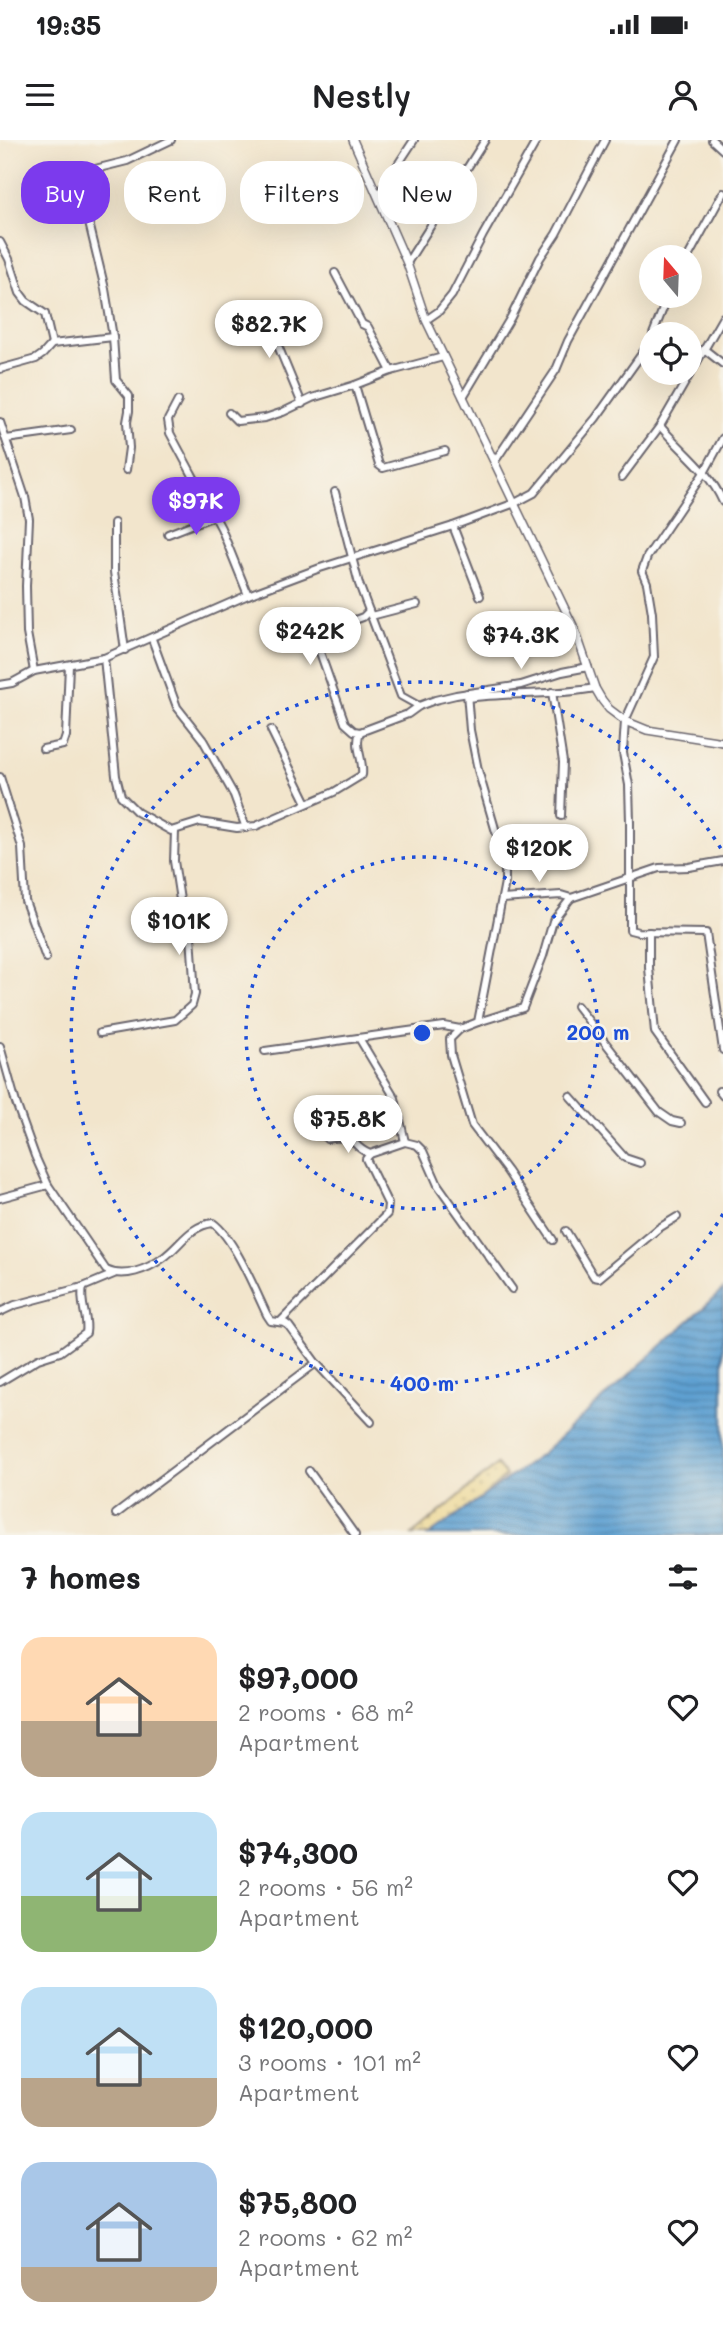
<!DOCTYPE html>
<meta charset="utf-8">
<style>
:root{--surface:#fff;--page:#f6f6f6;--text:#202124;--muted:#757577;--accent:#7c3aed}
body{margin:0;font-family:Mali,sans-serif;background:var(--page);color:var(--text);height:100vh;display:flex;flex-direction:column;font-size:26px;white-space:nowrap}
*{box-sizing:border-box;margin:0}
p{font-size:23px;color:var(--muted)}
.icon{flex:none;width:38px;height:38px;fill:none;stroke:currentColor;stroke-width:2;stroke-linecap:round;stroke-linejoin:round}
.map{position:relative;height:1395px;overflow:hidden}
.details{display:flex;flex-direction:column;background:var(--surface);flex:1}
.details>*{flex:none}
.banner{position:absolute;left:21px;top:21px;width:682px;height:63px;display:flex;gap:14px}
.needle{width:46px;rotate:341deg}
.fabs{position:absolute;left:639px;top:105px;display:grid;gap:14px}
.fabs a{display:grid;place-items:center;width:63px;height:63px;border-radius:50%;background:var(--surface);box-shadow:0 7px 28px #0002;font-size:35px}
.price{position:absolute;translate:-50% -60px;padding:0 16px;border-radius:24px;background:#fff;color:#222;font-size:23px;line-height:46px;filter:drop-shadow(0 2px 4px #0008)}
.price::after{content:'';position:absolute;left:50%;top:42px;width:21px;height:16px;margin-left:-10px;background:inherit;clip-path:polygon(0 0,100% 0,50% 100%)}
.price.active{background:var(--accent);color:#fff}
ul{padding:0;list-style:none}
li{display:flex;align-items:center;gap:21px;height:175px;padding:0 21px}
li span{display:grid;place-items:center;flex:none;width:196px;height:140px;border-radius:21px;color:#555}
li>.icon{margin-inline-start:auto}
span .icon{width:84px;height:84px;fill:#fffc;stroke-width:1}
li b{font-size:30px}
h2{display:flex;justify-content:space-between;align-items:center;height:84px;padding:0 21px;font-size:30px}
.pill{padding:0 24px;border-radius:28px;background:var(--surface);box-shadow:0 7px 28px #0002;font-size:24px;line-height:63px}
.pill.active{background:var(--accent);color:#fff}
.status{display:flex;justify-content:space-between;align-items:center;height:49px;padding:0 35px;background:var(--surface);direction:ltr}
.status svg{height:19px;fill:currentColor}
header{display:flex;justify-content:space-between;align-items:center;height:91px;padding:0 21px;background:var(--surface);font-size:32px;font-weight:600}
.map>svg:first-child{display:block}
</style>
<div class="status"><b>19:35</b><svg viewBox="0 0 49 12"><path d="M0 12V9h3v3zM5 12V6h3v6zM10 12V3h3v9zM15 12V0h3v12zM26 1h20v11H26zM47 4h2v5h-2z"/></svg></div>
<header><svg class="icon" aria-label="menu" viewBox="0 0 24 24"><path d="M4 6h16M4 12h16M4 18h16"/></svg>Nestly<svg class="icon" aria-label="person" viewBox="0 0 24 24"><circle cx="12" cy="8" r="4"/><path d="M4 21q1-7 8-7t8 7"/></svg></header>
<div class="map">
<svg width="723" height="1395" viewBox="0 0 723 1395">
<defs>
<pattern id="sand-dots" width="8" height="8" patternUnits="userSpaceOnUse" patternTransform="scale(1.75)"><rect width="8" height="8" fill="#eeda9e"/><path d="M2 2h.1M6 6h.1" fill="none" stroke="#ccbb89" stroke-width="1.8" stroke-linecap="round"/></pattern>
<pattern id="water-rules" width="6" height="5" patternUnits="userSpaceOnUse" patternTransform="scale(1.75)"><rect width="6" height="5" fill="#5ea0d1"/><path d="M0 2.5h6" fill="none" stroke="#4d82ab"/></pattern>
</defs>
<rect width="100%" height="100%" fill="#f7f3e8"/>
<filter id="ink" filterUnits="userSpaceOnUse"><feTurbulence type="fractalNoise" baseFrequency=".0143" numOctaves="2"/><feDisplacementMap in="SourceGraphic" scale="14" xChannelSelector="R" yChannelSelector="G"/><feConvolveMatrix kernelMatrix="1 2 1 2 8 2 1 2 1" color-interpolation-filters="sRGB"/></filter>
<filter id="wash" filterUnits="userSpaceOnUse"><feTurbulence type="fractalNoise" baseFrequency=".00686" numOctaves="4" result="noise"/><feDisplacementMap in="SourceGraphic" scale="28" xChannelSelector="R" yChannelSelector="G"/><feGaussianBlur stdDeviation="1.57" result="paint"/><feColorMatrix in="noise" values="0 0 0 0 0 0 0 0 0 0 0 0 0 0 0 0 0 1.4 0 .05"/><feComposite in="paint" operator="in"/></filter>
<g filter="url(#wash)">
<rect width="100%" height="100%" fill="#f2e5cc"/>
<path fill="url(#sand-dots)" stroke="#887e6c" stroke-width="2" d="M497 1325 506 1336 481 1358 429 1395H412Z"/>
<path fill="url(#water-rules)" stroke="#406186" stroke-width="2" d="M723 1150V1395H429L538 1317Z"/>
</g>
<g filter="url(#ink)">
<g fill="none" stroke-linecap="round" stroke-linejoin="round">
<defs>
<g id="minor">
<path d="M712 0 723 10"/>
<path d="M378 55 414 0"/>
<path d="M0 102 9 119 20 153 26 161 45 174 52 204"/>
<path d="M688 117 723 53"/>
<path d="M407 123 485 0"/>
<path d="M335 133 362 184 368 187 391 231"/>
<path d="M262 167 302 264"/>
<path d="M426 180 439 171 452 155 483 95 537 0"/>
<path d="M653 194 668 156"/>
<path d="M704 209 723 224"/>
<path d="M0 229 36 219 43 214 52 204 113 197"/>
<path d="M355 245 379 325 383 328 445 311"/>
<path d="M463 257 511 177 540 118 556 94 605 0"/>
<path d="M178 261 168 280 170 293 221 388 248 455"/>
<path d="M229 273 237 281 265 278 283 272 312 258 355 245 391 231 443 217"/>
<path d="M0 282 25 357 29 379 26 446 27 493 34 531"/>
<path d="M660 286C682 312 709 330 723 362"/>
<path d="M723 298 705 331 647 417 642 431 647 443 652 473 654 517 625 581 624 596 623 613 629 645 630 682V790L638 792 706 793 723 910"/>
<path d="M6 299 71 290"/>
<path d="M495 321 556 230 568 201 678 0"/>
<path d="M126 330 129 308 127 282 129 271V256L116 240 113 197 105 149 83 58 82 42 87 31 127 21 171 0"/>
<path d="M622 337 660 286 723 177"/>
<path d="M335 352 359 444 401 556 419 566"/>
<path d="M114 383V432L125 510"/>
<path d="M453 386 480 456"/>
<path d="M168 394 214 376"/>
<path d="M371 476 417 464"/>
<path d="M152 499 177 567 203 600 234 655 246 688"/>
<path d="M104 518 116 636 121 656 137 672 171 691 200 682 237 688 256 686 334 652 362 635C364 619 354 607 360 592L408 574 419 566 435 560 456 555 521 545 562 532 588 527"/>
<path d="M0 545 12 543 34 531 104 518 248 455 320 428 453 386 515 363 534 353 596 278 651 201"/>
<path d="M552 552 563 622 561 676"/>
<path d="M468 558C510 552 554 556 595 548"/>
<path d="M271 590 307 663"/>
<path d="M360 592 354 591 345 583 316 501 317 496 322 492 363 477 369 471"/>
<path d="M43 609 63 605 66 596 69 525"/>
<path d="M0 637 22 707 25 761 46 818"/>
<path d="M502 759 561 755 571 758 659 728 689 727 723 721"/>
<path d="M649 792V828L655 892 705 962"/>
<path d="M577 866 659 972 672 981 681 983"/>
<path d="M478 882 523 868 543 816 553 781 571 758"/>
<path d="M460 889 450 899 451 915 472 985 507 1031 553 1100"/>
<path d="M100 893 175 880 192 865 195 854 191 796 182 773 174 721 175 691"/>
<path d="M359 898 395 958 405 1002"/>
<path d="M0 906 16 963 35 1016 48 1045 106 1130C124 1139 148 1129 163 1118 181 1105 189 1086 213 1083 234 1098 255 1150 267 1175L271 1181 285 1183 289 1186 316 1223 371 1282"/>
<path d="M265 911 444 886 460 889 478 882 505 742V723L478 630 470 590 467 553"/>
<path d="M719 951 723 956"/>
<path d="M570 956 625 1018 640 1023"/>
<path d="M327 999C363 994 345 1003 370 1014"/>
<path d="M0 1058 48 1045"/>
<path d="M566 1091 594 1137 599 1138 659 1088 677 1077"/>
<path d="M0 1172 15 1165 83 1147"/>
<path d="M280 1182 387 1074 388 1064 366 1019 370 1014 405 1002 417 1005 423 1011 438 1045 512 1149"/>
<path d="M0 1242 38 1219 60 1212 86 1193C89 1177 79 1164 83 1147L114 1134"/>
<path d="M309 1331 355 1395"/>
<path d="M116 1374 316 1223"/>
</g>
<path id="tertiary" d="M353 0 407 123 426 180 575 490 595 548 602 560 609 569 625 581 647 590 723 602"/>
</defs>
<use href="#minor" stroke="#6b666e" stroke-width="10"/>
<use href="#tertiary" stroke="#6b666e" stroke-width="10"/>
<use href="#minor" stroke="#fff" stroke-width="6"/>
<use href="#tertiary" stroke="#fff" stroke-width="7"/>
</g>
</g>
<g fill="none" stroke="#1d4ed8" stroke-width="3.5" stroke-dasharray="3.5 7">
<circle cx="422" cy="893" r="176"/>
<path d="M723 1074A351 351 0 1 1 723 712"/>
</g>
<circle cx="422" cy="893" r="10" fill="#1d4ed8" stroke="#f7f3e8" stroke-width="3.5"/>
<g font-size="21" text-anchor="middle" font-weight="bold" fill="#1d4ed8" stroke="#f7f3e8" stroke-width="5" stroke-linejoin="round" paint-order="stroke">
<text x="598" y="900">200 m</text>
<text x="422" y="1251">400 m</text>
</g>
</svg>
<div class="fabs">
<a><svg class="needle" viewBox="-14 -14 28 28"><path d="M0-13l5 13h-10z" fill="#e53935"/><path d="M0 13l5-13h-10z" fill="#757577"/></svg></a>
<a><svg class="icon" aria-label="locate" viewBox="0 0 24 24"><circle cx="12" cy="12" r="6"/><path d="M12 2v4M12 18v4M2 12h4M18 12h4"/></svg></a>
</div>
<b class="price" style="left:269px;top:220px">$82.7K</b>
<b class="price active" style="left:196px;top:397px">$97K</b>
<b class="price" style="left:310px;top:527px">$242K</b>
<b class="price" style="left:521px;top:531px">$74.3K</b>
<b class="price" style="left:539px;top:744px">$120K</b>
<b class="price" style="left:179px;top:817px">$101K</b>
<b class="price" style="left:348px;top:1015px">$75.8K</b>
<div class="banner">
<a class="pill active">Buy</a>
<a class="pill">Rent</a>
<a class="pill">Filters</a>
<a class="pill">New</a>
</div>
</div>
<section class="details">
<h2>7 homes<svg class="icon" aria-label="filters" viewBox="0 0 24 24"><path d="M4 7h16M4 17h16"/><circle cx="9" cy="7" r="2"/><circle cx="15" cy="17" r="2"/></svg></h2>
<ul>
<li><span style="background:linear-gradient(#ffd9b3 60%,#b9a48a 0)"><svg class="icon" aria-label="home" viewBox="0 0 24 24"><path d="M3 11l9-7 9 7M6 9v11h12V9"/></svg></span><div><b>$97,000</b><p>2 rooms · 68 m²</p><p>Apartment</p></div><svg class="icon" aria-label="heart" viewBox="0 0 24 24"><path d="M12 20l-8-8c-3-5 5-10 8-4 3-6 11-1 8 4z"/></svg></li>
<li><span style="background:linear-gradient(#bfe0f5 60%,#8fb573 0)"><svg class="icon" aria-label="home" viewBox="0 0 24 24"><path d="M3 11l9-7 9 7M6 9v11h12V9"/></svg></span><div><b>$74,300</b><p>2 rooms · 56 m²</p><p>Apartment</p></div><svg class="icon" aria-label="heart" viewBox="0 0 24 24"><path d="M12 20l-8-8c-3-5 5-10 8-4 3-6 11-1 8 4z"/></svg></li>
<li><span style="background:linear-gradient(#bfe0f5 65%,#b9a48a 0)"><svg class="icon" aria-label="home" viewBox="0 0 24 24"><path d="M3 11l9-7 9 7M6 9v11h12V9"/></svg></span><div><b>$120,000</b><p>3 rooms · 101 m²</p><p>Apartment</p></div><svg class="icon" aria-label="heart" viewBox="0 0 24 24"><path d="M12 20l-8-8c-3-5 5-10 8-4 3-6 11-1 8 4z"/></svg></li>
<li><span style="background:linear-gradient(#a9c7e8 75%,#b9a48a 0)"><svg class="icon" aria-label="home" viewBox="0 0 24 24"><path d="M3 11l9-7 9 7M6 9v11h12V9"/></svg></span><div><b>$75,800</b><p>2 rooms · 62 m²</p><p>Apartment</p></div><svg class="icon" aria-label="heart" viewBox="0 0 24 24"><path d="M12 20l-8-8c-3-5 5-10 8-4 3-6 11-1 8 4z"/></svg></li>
</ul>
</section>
